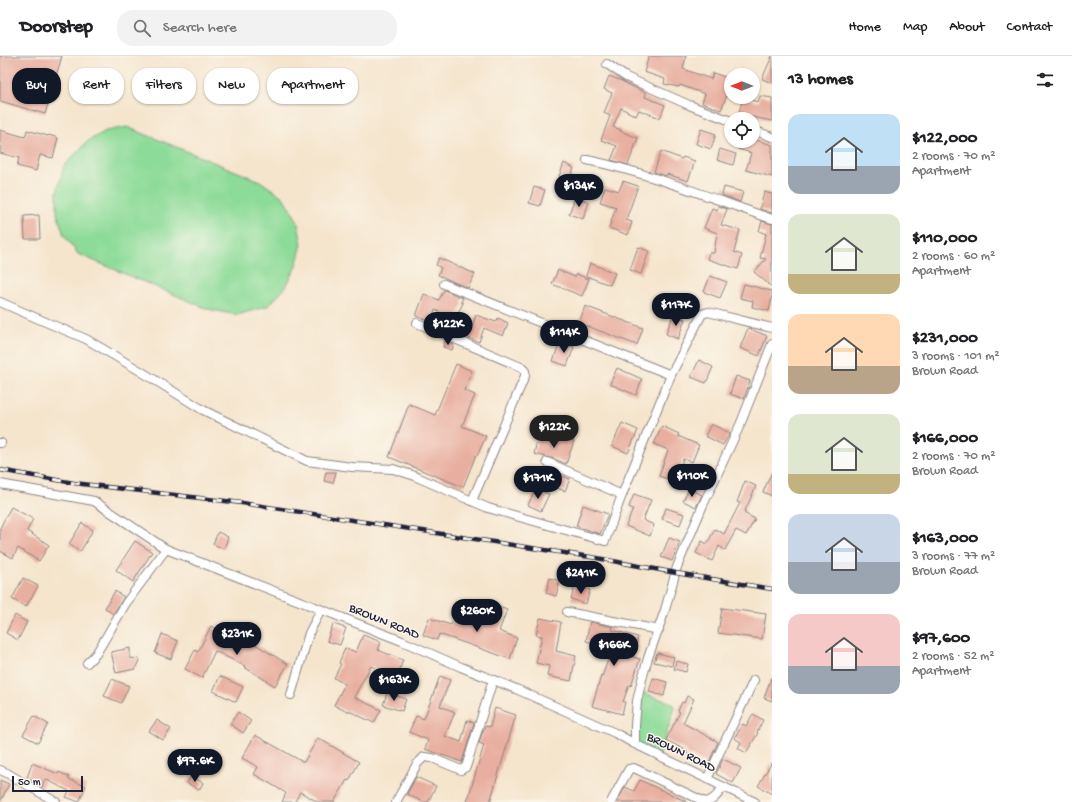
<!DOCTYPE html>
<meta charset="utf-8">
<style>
:root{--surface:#fff;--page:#f2f2f2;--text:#202124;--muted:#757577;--line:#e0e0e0;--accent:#111827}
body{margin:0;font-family:"Gochi Hand",sans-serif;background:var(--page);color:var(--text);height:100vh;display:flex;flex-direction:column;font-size:15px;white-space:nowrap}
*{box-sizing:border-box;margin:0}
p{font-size:13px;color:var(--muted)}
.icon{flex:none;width:22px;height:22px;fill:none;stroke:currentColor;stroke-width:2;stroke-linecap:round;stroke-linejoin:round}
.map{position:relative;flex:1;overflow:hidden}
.panel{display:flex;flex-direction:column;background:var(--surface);width:300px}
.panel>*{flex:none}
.banner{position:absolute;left:12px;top:12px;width:380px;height:36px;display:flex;gap:8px}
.needle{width:26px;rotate:270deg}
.tools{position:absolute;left:724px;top:12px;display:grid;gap:8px}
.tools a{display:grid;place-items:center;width:36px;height:36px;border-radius:50%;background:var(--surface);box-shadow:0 1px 3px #0004;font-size:20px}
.scale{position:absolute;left:12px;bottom:10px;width:71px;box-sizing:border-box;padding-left:4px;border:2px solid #22223b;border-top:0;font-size:11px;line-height:14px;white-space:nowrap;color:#22223b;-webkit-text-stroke:3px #fbf7ec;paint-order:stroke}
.price{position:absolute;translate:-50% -34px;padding:0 9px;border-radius:14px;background:var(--accent);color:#fff;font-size:13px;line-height:26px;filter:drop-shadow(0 1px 2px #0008)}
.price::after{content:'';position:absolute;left:50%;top:24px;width:12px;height:9px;margin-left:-6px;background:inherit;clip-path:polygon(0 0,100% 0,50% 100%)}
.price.selected{background:#222;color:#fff}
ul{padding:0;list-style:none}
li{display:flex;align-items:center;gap:12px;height:100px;padding:0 16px}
li span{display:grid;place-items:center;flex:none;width:112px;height:80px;border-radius:12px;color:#555}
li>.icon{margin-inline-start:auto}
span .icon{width:48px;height:48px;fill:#fffc;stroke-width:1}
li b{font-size:17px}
h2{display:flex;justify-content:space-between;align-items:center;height:48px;padding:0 16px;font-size:17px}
.chip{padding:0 14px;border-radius:16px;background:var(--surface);box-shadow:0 1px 3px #0004;font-size:14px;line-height:36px}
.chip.selected{background:var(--accent);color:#fff}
header{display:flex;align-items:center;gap:24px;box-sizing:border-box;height:56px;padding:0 20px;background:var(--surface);border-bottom:1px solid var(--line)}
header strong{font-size:19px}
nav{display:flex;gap:22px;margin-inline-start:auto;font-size:14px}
.search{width:280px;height:36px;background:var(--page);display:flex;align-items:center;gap:10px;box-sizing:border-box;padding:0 14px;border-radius:16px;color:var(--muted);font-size:15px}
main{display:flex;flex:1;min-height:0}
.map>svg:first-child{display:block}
</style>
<header>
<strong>Doorstep</strong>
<div class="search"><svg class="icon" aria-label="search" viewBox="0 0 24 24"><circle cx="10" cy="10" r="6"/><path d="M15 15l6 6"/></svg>Search here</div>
<nav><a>Home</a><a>Map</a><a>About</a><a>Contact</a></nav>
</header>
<main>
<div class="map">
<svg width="772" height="746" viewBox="0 0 772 746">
<rect width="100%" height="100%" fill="#fbf7ec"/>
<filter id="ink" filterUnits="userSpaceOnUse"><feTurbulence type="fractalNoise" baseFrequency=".025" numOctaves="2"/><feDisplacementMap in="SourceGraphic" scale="8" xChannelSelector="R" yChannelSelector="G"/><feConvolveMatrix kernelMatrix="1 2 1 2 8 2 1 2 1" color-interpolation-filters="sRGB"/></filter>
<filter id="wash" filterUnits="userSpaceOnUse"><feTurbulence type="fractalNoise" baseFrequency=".012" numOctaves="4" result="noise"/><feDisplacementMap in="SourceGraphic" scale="16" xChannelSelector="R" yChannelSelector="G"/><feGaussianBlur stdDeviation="0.9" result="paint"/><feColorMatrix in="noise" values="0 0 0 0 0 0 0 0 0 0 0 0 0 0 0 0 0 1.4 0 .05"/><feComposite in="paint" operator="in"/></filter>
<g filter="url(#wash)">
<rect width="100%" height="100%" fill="#f5e5cd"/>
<g fill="#8ddb98" stroke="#587e6a">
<path d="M127 71 260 125 283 141 297 164 302 188 296 210 286 231 268 250 237 259 208 253 78 198 64 179 57 157V136L64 110 88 85 106 75Z"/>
<path d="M640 636 672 647 675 650 674 655 659 700 635 688Z"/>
</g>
<g id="blocks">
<g fill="#e8ae9f">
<path d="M0 0H62L45 58 0 45Z"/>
<path d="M649 0H686L683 13 711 23 713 17 731 23V29L721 54 702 47 705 38 680 29 679 31 664 28 665 23 644 16Z"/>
<path d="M772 0V27L762 23Z"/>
<path d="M609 20 622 25 627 28 646 37 645 41 665 49 660 62 639 54 636 60 621 52 613 71 621 74 620 75 638 82 628 109 611 104 617 90 601 84 610 60 604 57 612 37 604 33Z"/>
<path d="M760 40 772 42V65L748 60 747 62 738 59 743 42 758 46Z"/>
<path d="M701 73 716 78 711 93 696 88Z"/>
<path d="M0 74 25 81 27 74 48 80 49 79 58 82 53 102 40 99 36 115 17 110 19 102 0 97Z"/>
<path d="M753 83 772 89V121L746 114 751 97 738 93 741 85H753Z"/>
<path d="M720 93 736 98 733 109 717 104Z"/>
<path d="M661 95 682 103 683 101 695 105 688 125 667 118 666 120 654 116Z"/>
<path d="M564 107 574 112 569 125 559 120Z"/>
<path d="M623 125 638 130 626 164 632 166 628 179 609 172 616 151 600 146 605 131 619 135Z"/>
<path d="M534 131 545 134 540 150 529 147Z"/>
<path d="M724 131 743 136 740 146 722 139Z"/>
<path d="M764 136 772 138V157L760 153Z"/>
<path d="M575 141 589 146 583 163 569 158Z"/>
<path d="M718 150 727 153 721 169 740 174 734 196 742 199 738 213 707 203 709 197H714L717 177 704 172 712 152 717 154Z"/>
<path d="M39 159 40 183H25L24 160Z"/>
<path d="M762 165 772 168V231L754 216 766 203 760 202 766 178 759 175Z"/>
<path d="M638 191 649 195 641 218 630 214Z"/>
<path d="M439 202 475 218 468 232 438 219 441 212 436 209Z"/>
<path d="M590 207 615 217 610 229 586 220Z"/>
<path d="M558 214 575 221 576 218 589 223 582 240 552 228Z"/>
<path d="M710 220 727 226 720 242 704 236Z"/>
<path d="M744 228 772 235V242L769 255 752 251 753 245 740 242Z"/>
<path d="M444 234 463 242 461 246 463 247 455 263 435 254 430 265 416 260 424 238 439 244Z"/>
<path d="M664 239 685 247 680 260 659 251Z"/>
<path d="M585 250 643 272 637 289 579 267Z"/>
<path d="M476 259 496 266 498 262 508 267 503 280 484 272 479 286 468 282Z"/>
<path d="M673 259 685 263 678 283 666 278Z"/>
<path d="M748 272 767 280 759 300 740 292Z"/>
<path d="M445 285 454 289 452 294 443 291Z"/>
<path d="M560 286 574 291 567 310 553 305Z"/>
<path d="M699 304 713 311 706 327 691 321Z"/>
<path d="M456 308 472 315 464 334 475 339 462 370 486 380 477 400 476 399 463 431 389 401 409 348 435 359Z"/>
<path d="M617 312 642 323 636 339 610 328Z"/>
<path d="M736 320 750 325 744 343 730 338Z"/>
<path d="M622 367 638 374 628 397 612 390Z"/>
<path d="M711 368 730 377 723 389 705 380Z"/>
<path d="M662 370 679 378 678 380 699 389 692 406 683 403 675 426 659 420 668 394 654 388Z"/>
<path d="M538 380 562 385 563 381 574 385 566 408 555 403 534 398Z"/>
<path d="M531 412 539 414 537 423 528 420Z"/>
<path d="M326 416H336L333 427 324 425Z"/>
<path d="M772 416V440L763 436Z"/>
<path d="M559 419 570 423 565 435 555 431Z"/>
<path d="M745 425 756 430 744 457 755 463 746 479 736 474 725 494 719 490 712 505 696 497 702 485 707 488 715 473 724 478 740 447 737 446Z"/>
<path d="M536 432 549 438 541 455 528 449Z"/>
<path d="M689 433 702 439 696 451 683 445Z"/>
<path d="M634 438 651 444 643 464 654 469 650 480 626 470 633 453 629 451Z"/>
<path d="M583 449 608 458 600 478 576 470Z"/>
<path d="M11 451 33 463 27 475 49 489 39 505 18 492 13 502 0 495V472Z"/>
<path d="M666 452 684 458 680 469 662 463Z"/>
<path d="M82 467 93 474 80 496 69 488Z"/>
<path d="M218 476 228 481 224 493 213 488Z"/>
<path d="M669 482 680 486 672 505 661 501Z"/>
<path d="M135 485 152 496 133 526 116 514Z"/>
<path d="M23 522 38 530 26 551 12 543Z"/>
<path d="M550 522 560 525 556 540 546 537Z"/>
<path d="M575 530 590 534 586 548 571 543Z"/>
<path d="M115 535 124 541 113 558 105 552Z"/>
<path d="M491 548 507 554 499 575 517 582 510 603 439 578 437 584 423 579 429 562 451 569 453 563 478 572 479 569 483 570Z"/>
<path d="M722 552 766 558 762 583 718 577Z"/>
<path d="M15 559 27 566 18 584 6 577Z"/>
<path d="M540 562 561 566 556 595 576 600 571 625 547 620 549 610 536 607 542 580 536 579Z"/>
<path d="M590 566 613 571 612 574 638 581 633 601 640 603 631 630 629 629 623 646H625L622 658 592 650 601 620 602 621 612 592 586 585Z"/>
<path d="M333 568 346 572 340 589 327 585Z"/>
<path d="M211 570 230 580 233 575 249 583 248 584 288 608 275 630 244 611 245 610 215 595 202 622 185 613 195 594 198 596Z"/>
<path d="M162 578 178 585 171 603 155 597Z"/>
<path d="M363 579 381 586 378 594 403 604 397 621 371 610 354 641 381 654 374 667 347 654V656L334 649 345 628 334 622 341 608 339 607 345 592 356 596Z"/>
<path d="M130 592V602L140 603 135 613 116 617 111 596Z"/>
<path d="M657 597 674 601 672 610 654 606Z"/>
<path d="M676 605 688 608 686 616 674 613Z"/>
<path d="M220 620 243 631 236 646 213 635Z"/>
<path d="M440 620 450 624 440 650 455 656 445 680 461 686 467 664 474 667 462 706 425 693 428 684 409 676 416 660 424 663Z"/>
<path d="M653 622 667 626 664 640 649 636Z"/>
<path d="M771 622H772V645L764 642Z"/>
<path d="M112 623 129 630 121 647 104 640Z"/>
<path d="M387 637 406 643 402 655 383 649Z"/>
<path d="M687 640 694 643 683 667 718 686 708 708 686 697 687 695 666 684 680 656 678 655 682 646 684 647Z"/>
<path d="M495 652 516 659 490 746H467L484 689 479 687 485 670 490 671Z"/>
<path d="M238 656 251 665 243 677 230 668Z"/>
<path d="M753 658 763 664 757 676 758 677 746 697 738 692 741 686 734 682 743 668 746 670Z"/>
<path d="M34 660 48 668 38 687 23 679Z"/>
<path d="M157 664 171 673 163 684 149 675Z"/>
<path d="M255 679 303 706H304L318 682 359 706 349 725 347 724 334 746H318L300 736 295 746H282L286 737 254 718 258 711 242 702Z"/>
<path d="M723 703 741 712 733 727 716 718Z"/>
<path d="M772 706V738L758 730Z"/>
<path d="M32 707 58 718 59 716 69 721 68 723 86 730 79 746 66 741 69 735 45 723 42 731 27 722Z"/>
<path d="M191 720 203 727 199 734 187 727Z"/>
<path d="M416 721 436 730 428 746H423L407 738Z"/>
<path d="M0 724 9 728 0 746Z"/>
<path d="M640 724 687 746H617L625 731 634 735Z"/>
</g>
</g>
</g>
<g filter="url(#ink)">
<use href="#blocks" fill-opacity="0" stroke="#8c8484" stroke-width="1"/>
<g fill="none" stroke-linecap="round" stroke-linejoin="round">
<defs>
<g id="street">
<path d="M607 8 626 21 689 49 731 65"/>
<path d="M753 74 772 81"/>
<path d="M587 104C650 117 711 142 772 163"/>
<path d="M444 228 671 319"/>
<path d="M0 246 41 264 86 283 142 316 203 354 307 405 352 411 393 413 412 419 488 452 605 485 622 439 671 319 702 258 708 256 772 272"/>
<path d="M417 267 521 311 525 315V320L472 445"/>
<path d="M0 387H1"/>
<path d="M547 406 622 439"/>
<path d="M0 428 94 445 166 493 402 585 461 611 516 633 615 677 635 688 755 746"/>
<path d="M567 556 659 574"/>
<path d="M87 607 96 598 126 547 166 493"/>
<path d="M291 639 309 577 321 554"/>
<path d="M635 688V669L637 645 642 623 648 602 665 554 677 511 703 449 740 369 772 288"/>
<path d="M0 714 7 717 56 746"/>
<path d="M707 723 754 624"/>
<path d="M396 746 417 708 424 701 432 702 461 714 466 711 493 624"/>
<path d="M611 746 629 713 634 712 705 746C714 745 718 738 723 731"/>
</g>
</defs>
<use href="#street" stroke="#8c8484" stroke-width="10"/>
<use href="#street" stroke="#fff" stroke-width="8"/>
<defs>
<path id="rail" d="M0 414 74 427 242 447 597 502 676 517 772 533"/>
</defs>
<use href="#rail" stroke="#22223b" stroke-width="4.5"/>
<use href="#rail" stroke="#fbf7ec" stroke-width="3" stroke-dasharray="9" stroke-linecap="butt"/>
</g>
</g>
<g text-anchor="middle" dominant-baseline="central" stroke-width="3" stroke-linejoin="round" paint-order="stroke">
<g font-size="13" fill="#22223b" stroke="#fbf7ec">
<text transform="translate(384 566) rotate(22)">BROWN ROAD</text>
<text transform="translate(681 697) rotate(26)">BROWN ROAD</text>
</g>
</g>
</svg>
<div class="tools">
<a><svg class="needle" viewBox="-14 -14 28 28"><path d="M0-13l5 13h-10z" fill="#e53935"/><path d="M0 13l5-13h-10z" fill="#757577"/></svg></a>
<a><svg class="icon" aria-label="locate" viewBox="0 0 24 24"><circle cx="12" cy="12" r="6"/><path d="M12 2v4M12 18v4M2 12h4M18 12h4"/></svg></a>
</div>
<div class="scale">50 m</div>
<b class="price" style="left:579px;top:152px">$134K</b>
<b class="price" style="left:676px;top:271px">$117K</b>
<b class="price" style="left:448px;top:290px">$122K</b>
<b class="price" style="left:564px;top:298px">$114K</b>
<b class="price selected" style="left:554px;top:393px">$122K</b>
<b class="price" style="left:692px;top:442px">$110K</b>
<b class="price" style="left:538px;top:444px">$171K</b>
<b class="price" style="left:581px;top:539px">$241K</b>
<b class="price" style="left:477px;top:577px">$260K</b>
<b class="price" style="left:237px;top:600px">$231K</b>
<b class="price" style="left:614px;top:611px">$166K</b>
<b class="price" style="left:394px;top:646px">$163K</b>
<b class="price" style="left:195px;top:727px">$97.6K</b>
<div class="banner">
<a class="chip selected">Buy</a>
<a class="chip">Rent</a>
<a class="chip">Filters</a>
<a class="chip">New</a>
<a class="chip">Apartment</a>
</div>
</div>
<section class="panel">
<h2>13 homes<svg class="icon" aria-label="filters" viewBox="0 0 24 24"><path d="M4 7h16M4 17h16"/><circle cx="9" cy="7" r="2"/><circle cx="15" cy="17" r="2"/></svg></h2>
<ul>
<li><span style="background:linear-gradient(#bfe0f5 65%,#9aa5b1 0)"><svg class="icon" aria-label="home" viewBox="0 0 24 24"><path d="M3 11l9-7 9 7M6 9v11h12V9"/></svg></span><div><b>$122,000</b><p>2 rooms · 70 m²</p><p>Apartment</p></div></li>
<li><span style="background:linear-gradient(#dfe7d0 75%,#c2b280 0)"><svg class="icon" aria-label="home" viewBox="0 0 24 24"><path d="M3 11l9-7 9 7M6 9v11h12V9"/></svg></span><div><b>$110,000</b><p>2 rooms · 60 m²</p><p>Apartment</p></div></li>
<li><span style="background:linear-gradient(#ffd9b3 65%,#b9a48a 0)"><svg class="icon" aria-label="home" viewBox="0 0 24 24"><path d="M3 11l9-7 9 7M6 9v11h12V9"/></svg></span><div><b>$231,000</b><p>3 rooms · 101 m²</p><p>Brown Road</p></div></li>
<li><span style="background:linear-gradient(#dfe7d0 75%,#c2b280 0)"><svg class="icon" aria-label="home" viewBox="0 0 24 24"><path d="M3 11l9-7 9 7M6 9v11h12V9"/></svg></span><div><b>$166,000</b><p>2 rooms · 70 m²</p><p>Brown Road</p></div></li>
<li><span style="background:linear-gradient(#c9d6e8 60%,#9aa5b1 0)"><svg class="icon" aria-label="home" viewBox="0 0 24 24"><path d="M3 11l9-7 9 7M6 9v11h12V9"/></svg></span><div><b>$163,000</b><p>3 rooms · 77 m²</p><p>Brown Road</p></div></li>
<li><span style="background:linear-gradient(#f6c9c9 65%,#9aa5b1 0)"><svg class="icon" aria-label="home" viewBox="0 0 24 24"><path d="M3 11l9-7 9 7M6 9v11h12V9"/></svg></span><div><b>$97,600</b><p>2 rooms · 52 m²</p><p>Apartment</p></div></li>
</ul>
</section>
</main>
